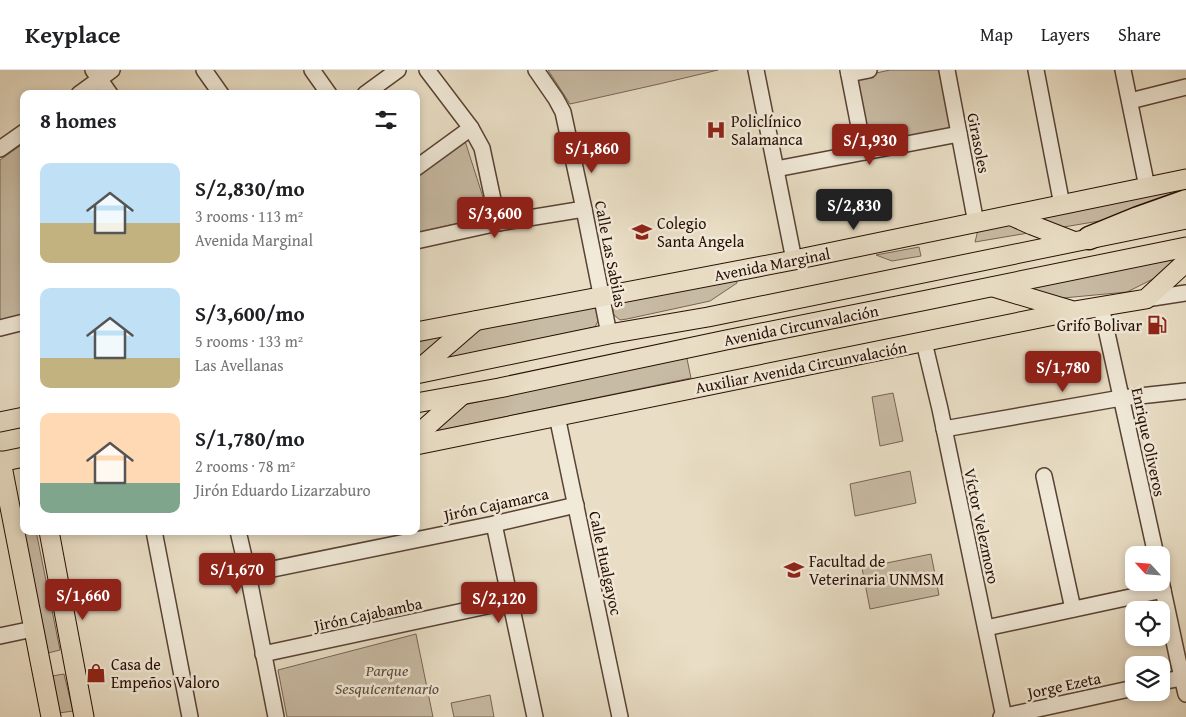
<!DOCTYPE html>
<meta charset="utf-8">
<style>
:root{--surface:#fff;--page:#f6f6f6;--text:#202124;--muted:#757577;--line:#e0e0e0;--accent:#8f2418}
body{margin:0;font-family:"Gentium Book Plus",serif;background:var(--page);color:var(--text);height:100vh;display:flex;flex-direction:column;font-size:19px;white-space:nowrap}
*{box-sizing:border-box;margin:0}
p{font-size:16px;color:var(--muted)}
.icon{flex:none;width:28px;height:28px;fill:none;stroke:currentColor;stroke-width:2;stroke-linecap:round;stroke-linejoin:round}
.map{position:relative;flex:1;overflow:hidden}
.sheet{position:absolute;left:20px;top:20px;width:400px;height:445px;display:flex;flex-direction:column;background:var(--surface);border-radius:10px;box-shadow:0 2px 8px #0003}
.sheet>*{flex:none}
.needle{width:32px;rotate:296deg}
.controls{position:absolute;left:1125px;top:476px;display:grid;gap:10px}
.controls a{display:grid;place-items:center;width:45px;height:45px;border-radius:10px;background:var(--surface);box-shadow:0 2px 8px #0003;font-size:25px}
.price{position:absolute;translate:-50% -42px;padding:0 11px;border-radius:5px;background:var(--accent);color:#fff;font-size:16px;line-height:32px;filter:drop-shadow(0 1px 2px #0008)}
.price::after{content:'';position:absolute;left:50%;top:30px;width:15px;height:11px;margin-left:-8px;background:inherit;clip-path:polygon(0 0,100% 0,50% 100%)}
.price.selected{background:#222;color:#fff}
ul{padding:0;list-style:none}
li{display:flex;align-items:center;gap:15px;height:125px;padding:0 20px}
li span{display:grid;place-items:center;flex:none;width:140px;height:100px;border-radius:10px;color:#555}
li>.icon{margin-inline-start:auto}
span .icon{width:60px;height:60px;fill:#fffc;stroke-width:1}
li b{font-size:21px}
h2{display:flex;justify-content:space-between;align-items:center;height:60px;padding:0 20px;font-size:21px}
header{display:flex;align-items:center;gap:30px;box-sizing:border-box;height:70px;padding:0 25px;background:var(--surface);border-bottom:1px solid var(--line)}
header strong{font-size:24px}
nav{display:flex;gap:28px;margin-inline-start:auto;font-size:18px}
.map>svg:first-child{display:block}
</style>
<header>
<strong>Keyplace</strong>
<nav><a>Map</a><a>Layers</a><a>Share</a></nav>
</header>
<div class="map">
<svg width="1186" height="647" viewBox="0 0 1186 647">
<rect width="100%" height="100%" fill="#e9dec5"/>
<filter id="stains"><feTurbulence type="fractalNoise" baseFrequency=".004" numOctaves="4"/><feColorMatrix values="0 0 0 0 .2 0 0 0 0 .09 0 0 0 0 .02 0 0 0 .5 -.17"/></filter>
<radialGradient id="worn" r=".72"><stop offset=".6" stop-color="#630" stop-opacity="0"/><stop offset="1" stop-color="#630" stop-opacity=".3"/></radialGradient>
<g fill="#c8bba4" stroke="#786454">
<path d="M548 0H718L659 14 570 34Z"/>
<path d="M890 0H945L956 62 866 79 853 8Z"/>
<path d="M465 71 489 146 416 163V106Z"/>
<path d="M24 73V245L0 250V90Z"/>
<path d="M1186 117V125L1129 146 975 172 978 160Z"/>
<path d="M919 177 921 186 892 191 876 185Z"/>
<path d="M1184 185 1153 209 1127 222 1063 228 1023 218Z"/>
<path d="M736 204 737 213 710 231 627 249 620 250 614 245 612 235 617 228Z"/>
<path d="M596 236 599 249 595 257 454 287 438 289 487 252Z"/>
<path d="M454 260 416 294V268Z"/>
<path d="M686 284 691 308 427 363 464 335Z"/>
<path d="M893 323 903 371 880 376 872 327Z"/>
<path d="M910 401 916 433 855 446 850 414Z"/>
<path d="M24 451V461H36L60 580 48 583 21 452Z"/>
<path d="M931 484 939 525 870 539 862 498Z"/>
<path d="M416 564 433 647H287L278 600Z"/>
<path d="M64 604 73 641 59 643 52 606Z"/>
<path d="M490 625 494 647H454L451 633Z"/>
</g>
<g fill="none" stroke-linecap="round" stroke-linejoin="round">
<defs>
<g id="minor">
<path d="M93 0 110 24"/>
<path d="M204 0 221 24"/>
<path d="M312 0 329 24"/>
<path d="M427 0 471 58 482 78 498 153"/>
<path d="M536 0 556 29 563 42 584 139 609 264"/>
<path d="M756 0 794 190"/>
<path d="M848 0 864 82"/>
<path d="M947 0 976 153"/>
<path d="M1036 0 1062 135"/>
<path d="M1123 0 1147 117"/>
<path d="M849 4 869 0"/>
<path d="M79 24 112 0"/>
<path d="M365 24 398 0"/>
<path d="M1130 31 1186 17"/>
<path d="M0 79 24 62"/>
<path d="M416 98 471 58"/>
<path d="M776 99 959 64"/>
<path d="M416 171 498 153 584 139"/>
<path d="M1146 229 1186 223"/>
<path d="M1101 236 1156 485"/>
<path d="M0 258 24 252"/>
<path d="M924 272 940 339 1004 647"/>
<path d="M557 346 620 647"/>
<path d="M944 359 1121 328 1186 321"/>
<path d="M1044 406 1073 539"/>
<path d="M494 454 535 647"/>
<path d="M154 461 190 647"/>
<path d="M238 461 248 504 276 647"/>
<path d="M248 504 494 454 576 435"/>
<path d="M1161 511 1178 590 1186 624"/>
<path d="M986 558 1163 520"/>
<path d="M0 566 33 559"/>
<path d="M263 584 510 531"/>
<path d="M1161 612 1186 607"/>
<path d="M1001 647 1134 618"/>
</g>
<g id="major">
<path d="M1012 146 1032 155 1073 171"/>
<path d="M993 217 1070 240"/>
<path d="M416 262 794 190 1186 109"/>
<path d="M416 302 475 251"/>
<path d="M416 304 609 264 708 247 1186 149"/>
<path d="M416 333 499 318 726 270 927 230 1186 177"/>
<path d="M0 352 24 347"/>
<path d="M416 366 462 325"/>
<path d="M416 375 1074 241 1146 229 1186 192"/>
<path d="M1 391 51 647"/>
<path d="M0 392 24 387"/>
<path d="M49 461 84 647"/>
</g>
<path id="highway" d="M1089 168 1138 148 1186 131"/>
</defs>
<use href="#minor" stroke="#584234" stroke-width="18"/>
<use href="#major" stroke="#270e04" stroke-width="21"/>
<use href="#highway" stroke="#270e04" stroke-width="25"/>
<use href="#minor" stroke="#f1ead9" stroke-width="15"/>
<use href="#major" stroke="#e9dec5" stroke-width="19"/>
<use href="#highway" stroke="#e9dec5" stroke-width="22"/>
</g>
<defs>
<symbol id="hospital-bare" viewBox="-9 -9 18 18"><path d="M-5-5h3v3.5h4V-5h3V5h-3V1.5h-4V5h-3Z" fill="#8f2418" stroke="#f1ead9" stroke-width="2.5" paint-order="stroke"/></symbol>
<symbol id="school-bare" viewBox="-9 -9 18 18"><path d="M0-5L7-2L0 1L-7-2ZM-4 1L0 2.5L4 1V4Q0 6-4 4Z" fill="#8f2418" stroke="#f1ead9" stroke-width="2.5" paint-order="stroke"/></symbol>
<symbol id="fuel-bare" viewBox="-9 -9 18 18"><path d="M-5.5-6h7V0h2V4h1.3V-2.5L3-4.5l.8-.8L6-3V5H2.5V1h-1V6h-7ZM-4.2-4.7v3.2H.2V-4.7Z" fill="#8f2418" stroke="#f1ead9" stroke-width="2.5" paint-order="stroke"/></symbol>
<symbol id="university-bare" viewBox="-9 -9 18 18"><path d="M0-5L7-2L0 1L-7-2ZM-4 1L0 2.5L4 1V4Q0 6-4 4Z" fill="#8f2418" stroke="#f1ead9" stroke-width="2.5" paint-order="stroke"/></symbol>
<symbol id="shop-bare" viewBox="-9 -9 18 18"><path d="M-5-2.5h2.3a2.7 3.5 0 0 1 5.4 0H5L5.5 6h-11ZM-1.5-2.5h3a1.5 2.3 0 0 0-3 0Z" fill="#8f2418" stroke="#f1ead9" stroke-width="2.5" paint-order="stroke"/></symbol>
</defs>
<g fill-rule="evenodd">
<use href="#hospital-bare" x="702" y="46" width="28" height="28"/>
<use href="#school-bare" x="628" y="148" width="28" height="28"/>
<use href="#fuel-bare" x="1143" y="241" width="28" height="28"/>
<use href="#university-bare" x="780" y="486" width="28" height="28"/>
<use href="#shop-bare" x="82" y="589" width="28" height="28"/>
</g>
<g text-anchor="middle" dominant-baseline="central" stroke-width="5" stroke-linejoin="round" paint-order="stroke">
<g font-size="16" fill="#270e04" stroke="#f1ead9" text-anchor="start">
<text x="731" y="51">Policlínico<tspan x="731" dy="18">Salamanca</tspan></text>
<text x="657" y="153">Colegio<tspan x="657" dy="18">Santa Angela</tspan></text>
<text x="1142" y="255" text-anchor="end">Grifo Bolivar</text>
<text x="809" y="491">Facultad de<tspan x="809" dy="18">Veterinaria UNMSM</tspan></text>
<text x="111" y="594">Casa de<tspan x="111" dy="18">Empeños Valoro</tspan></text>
</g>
<g font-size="16" fill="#270e04" stroke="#f1ead9">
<text transform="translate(979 73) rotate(79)">Girasoles</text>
<text transform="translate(611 184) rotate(79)">Calle Las Sabilas</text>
<text transform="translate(772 194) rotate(-11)">Avenida Marginal</text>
<text transform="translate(801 255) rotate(-11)">Avenida Circunvalación</text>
<text transform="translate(801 297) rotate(-11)">Auxiliar Avenida Circunvalación</text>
<text transform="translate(1149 372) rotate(78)">Enrique Oliveros</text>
<text transform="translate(496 434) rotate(-12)">Jirón Cajamarca</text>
<text transform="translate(982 456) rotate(78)">Víctor Velezmoro</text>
<text transform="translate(606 493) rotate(78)">Calle Hualgayoc</text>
<text transform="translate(368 544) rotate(-12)">Jirón Cajabamba</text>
<text transform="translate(1064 615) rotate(-12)">Jorge Ezeta</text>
</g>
<g font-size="16" font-style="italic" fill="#5f4b3c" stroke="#f1ead9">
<text x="387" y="600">Parque<tspan x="387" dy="18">Sesquicentenario</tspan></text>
</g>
</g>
<rect width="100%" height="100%" filter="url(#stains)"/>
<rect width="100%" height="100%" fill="url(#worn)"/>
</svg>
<div class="controls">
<a><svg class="needle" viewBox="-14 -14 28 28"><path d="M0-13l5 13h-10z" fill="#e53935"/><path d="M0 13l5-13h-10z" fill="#757577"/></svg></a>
<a><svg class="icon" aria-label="locate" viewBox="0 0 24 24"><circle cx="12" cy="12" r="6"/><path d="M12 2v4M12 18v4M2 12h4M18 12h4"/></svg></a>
<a><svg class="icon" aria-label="layers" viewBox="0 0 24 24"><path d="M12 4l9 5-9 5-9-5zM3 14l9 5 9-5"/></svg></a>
</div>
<b class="price" style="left:870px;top:96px">S/1,930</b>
<b class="price" style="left:592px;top:104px">S/1,860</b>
<b class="price selected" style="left:854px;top:161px">S/2,830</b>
<b class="price" style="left:495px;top:169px">S/3,600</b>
<b class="price" style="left:1063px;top:323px">S/1,780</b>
<b class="price" style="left:237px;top:525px">S/1,670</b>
<b class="price" style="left:83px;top:551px">S/1,660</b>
<b class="price" style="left:499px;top:554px">S/2,120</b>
<section class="sheet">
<h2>8 homes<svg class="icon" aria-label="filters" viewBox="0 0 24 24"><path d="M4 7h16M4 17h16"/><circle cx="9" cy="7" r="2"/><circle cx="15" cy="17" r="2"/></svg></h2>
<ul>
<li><span style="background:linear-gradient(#bfe0f5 60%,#c2b280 0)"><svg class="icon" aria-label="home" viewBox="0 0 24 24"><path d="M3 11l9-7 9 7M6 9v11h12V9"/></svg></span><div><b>S/2,830/mo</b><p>3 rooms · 113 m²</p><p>Avenida Marginal</p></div></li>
<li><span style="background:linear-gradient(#bfe0f5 70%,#c2b280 0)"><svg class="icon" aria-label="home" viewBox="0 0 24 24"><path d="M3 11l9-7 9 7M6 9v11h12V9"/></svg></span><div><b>S/3,600/mo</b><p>5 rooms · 133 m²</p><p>Las Avellanas</p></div></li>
<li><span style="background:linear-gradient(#ffd9b3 70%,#7fa58c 0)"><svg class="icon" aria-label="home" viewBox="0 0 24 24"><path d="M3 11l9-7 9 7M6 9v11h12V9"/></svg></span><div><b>S/1,780/mo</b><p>2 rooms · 78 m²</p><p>Jirón Eduardo Lizarzaburo</p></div></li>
</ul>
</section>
</div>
